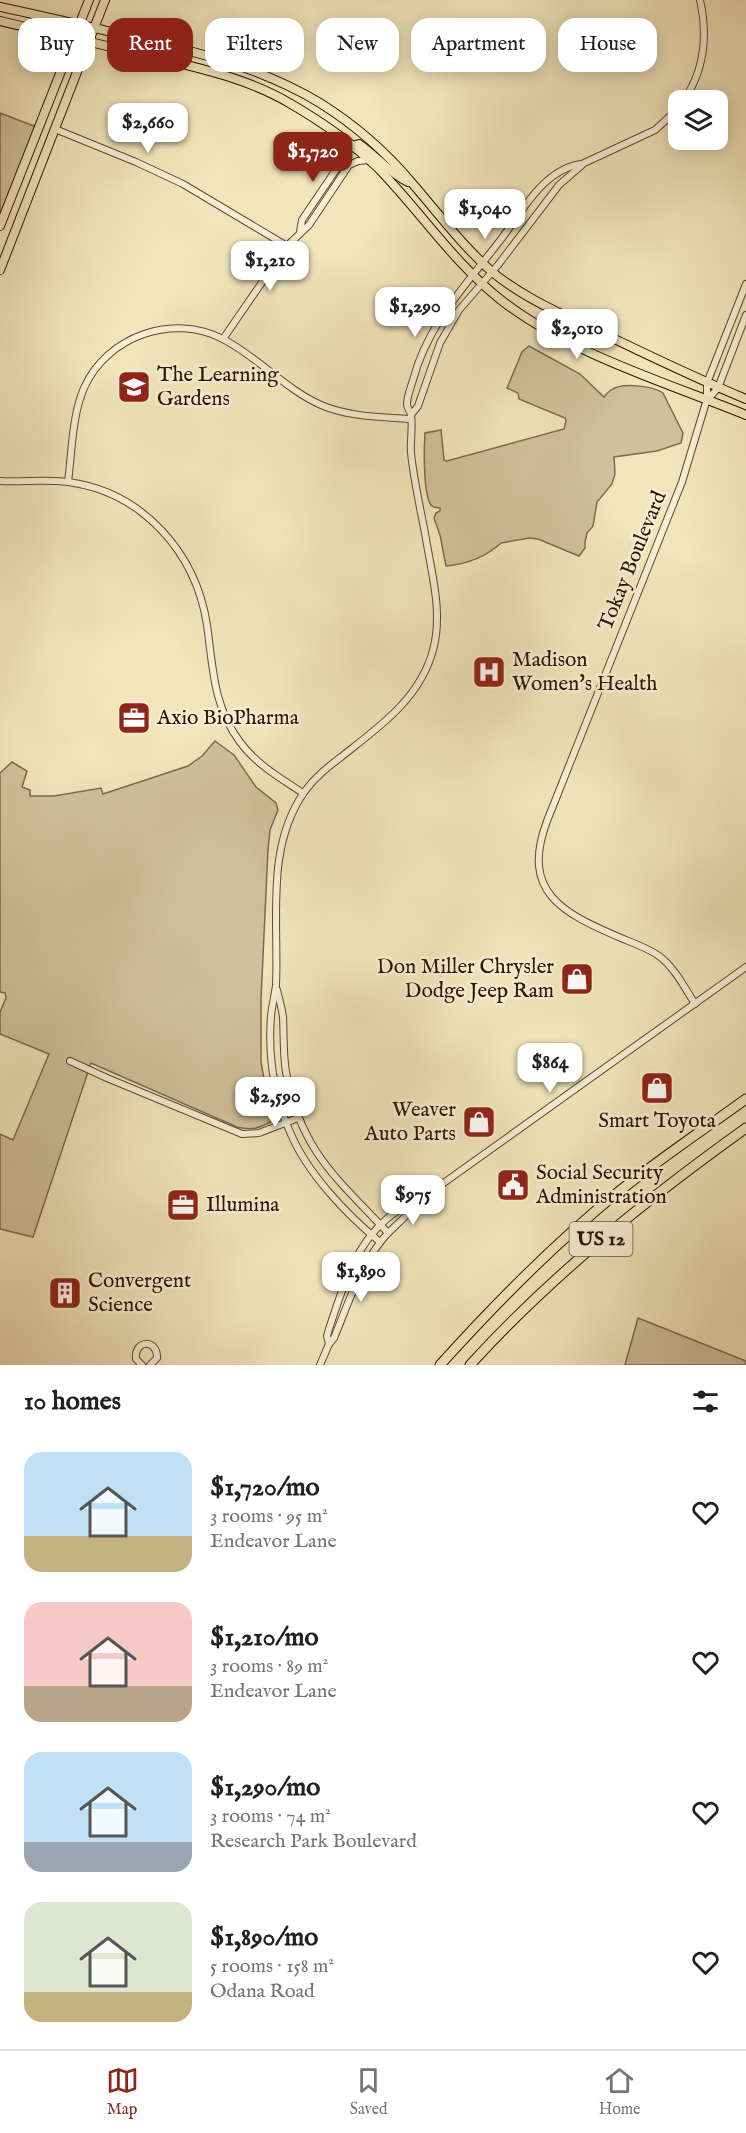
<!DOCTYPE html>
<meta charset="utf-8">
<style>
:root{--surface:#fff;--page:#f2f2f2;--text:#202124;--muted:#757577;--line:#e0e0e0;--accent:#8f2418}
body{margin:0;font-family:"IM FELL English",serif;background:var(--page);color:var(--text);height:100vh;display:flex;flex-direction:column;font-size:22px;white-space:nowrap}
*{box-sizing:border-box;margin:0}
p{font-size:20px;color:var(--muted)}
.icon{flex:none;width:33px;height:33px;fill:none;stroke:currentColor;stroke-width:2;stroke-linecap:round;stroke-linejoin:round}
.map{position:relative;height:1365px;overflow:hidden}
.details{display:flex;flex-direction:column;background:var(--surface);flex:1}
.details>*{flex:none}
.top-card{position:absolute;left:18px;top:18px;width:711px;height:54px;display:flex;gap:12px}
.tools{position:absolute;left:668px;top:90px;display:grid;gap:12px}
.tools a{display:grid;place-items:center;width:60px;height:60px;border-radius:12px;background:var(--surface);box-shadow:0 3px 15px #0003;font-size:30px}
.price{position:absolute;translate:-50% -51px;padding:0 14px;border-radius:12px;background:#fff;color:#222;font-size:20px;line-height:39px;filter:drop-shadow(0 2px 3px #0008)}
.price::after{content:'';position:absolute;left:50%;top:36px;width:18px;height:14px;margin-left:-9px;background:inherit;clip-path:polygon(0 0,100% 0,50% 100%)}
.price.active{background:var(--accent);color:#fff}
ul{padding:0;list-style:none}
li{display:flex;align-items:center;gap:18px;height:150px;padding:0 24px}
li span{display:grid;place-items:center;flex:none;width:168px;height:120px;border-radius:18px;color:#555}
li>.icon{margin-inline-start:auto}
span .icon{width:72px;height:72px;fill:#fffc;stroke-width:1}
li b{font-size:26px}
h2{display:flex;justify-content:space-between;align-items:center;height:72px;padding:0 24px;font-size:26px}
.chip{padding:0 21px;border-radius:18px;background:var(--surface);box-shadow:0 3px 15px #0003;font-size:21px;line-height:54px}
.chip.active{background:var(--accent);color:#fff}
.tab-bar{display:flex;justify-content:space-around;align-items:center;height:84px;border-top:2px solid var(--line);background:var(--surface);font-size:16px;color:var(--muted)}
.tab-bar a{display:grid;justify-items:center;gap:3px}
.tab-bar .active{color:var(--accent)}
.map>svg:first-child{display:block}
</style>
<div class="map">
<svg width="746" height="1365" viewBox="0 0 746 1365">
<rect width="100%" height="100%" fill="#f2e5bb"/>
<filter id="stains"><feTurbulence type="fractalNoise" baseFrequency=".00333" numOctaves="4"/><feColorMatrix values="0 0 0 0 .2 0 0 0 0 .09 0 0 0 0 .02 0 0 0 .5 -.17"/></filter>
<radialGradient id="worn" r=".72"><stop offset=".6" stop-color="#630" stop-opacity="0"/><stop offset="1" stop-color="#630" stop-opacity=".3"/></radialGradient>
<g fill="#d0c19c" stroke="#7d6a4f" stroke-width="1.5">
<path d="M0 113 39 128 0 226Z"/>
<path d="M529 346 580 374 604 397C606 394 608 392 611 390 622 382 653 386 663 393L683 433 681 443 657 451 614 457 615 474 612 484 597 502 593 526 587 533 585 542V548L579 556 538 539 529 538 501 543C486 557 467 564 446 566L440 535 434 518 436 513 440 511V508C436 507 433 508 431 505 423 494 424 447 425 433L441 430 444 460 447 461 564 429 566 421 565 418 519 399 518 393 507 388 522 352Z"/>
<path d="M215 741 234 755 256 787 276 803 278 810 270 830 268 850 261 999V1062L268 1101 274 1120C260 1128 252 1131 237 1127L91 1063 33 1237 0 1229V1134L13 1140 49 1054 0 1034V1012L6 998 5 993 0 992V773L12 762 27 771 22 787 30 790V796H54L101 788 103 794 188 766 202 756Z"/>
<path d="M638 1318 746 1361V1365H625Z"/>
</g>
<g fill="none" stroke-linecap="round" stroke-linejoin="round">
<defs>
<g id="minor">
<path d="M684 100C705 69 708 36 700 0"/>
<path d="M55 129 136 162 183 184 287 246"/>
<path d="M300 232 302 220 352 146"/>
<path d="M223 339 287 246 309 225 349 165 358 161 369 160"/>
<path d="M708 399 718 388 746 315"/>
<path d="M411 415 418 406 440 343 459 310 498 265 559 185 582 165"/>
<path d="M0 481C23 482 46 479 68 482 143 492 196 553 207 625 213 667 213 706 240 742 256 764 280 778 303 793"/>
<path d="M68 482C72 451 72 416 84 388 107 336 173 313 223 339 258 357 285 389 321 405 349 417 381 417 411 419"/>
<path d="M277 990C279 999 282 1008 283 1017 284 1036 283 1054 286 1072 301 1152 337 1178 388 1233"/>
<path d="M695 1004C685 988 674 967 659 956 648 948 633 943 621 938 563 913 520 893 547 821L682 482 707 399V383L746 284"/>
<path d="M70 1061 107 1078 242 1134 259 1133 298 1118"/>
<path d="M380 1242C346 1214 307 1173 290 1132 274 1096 268 1055 271 1016 272 1005 275 995 276 985 279 920 265 847 305 791 315 777 328 767 341 757 379 727 420 699 433 650 443 614 432 575 426 539 421 511 414 482 411 453 410 441 413 427 411 415 410 409 407 410 407 404 407 396 411 387 413 380 428 323 467 284 502 238 522 211 545 168 582 164L655 130 678 109"/>
<path d="M329 1344 327 1336 329 1329C343 1287 355 1242 393 1214 401 1208 407 1204 417 1202"/>
<path d="M142 1365 136 1359C134 1339 158 1339 157 1358L150 1365"/>
<path d="M320 1365 329 1344 334 1338C348 1304 359 1269 382 1240 393 1226 408 1217 417 1202L746 967"/>
</g>
<g id="major">
<path d="M0 7C47 17 94 28 142 39 204 54 264 69 320 103 355 125 386 152 412 183 438 213 461 244 491 271 523 298 564 315 602 333 650 356 697 379 746 399"/>
<path d="M0 21C50 33 100 44 150 56 198 68 248 78 291 104 322 122 352 143 378 168 420 211 453 262 501 300 570 354 665 382 746 415"/>
<path d="M352 146 359 144C376 156 388 172 408 182"/>
<path d="M0 226 89 0"/>
<path d="M0 270 105 0"/>
</g>
<g id="highway">
<path d="M440 1365C495 1304 553 1245 617 1193 658 1160 703 1130 746 1099"/>
<path d="M470 1365C552 1275 647 1199 746 1128"/>
</g>
</defs>
<use href="#minor" stroke="#5c4830" stroke-width="8"/>
<use href="#major" stroke="#2a1402" stroke-width="10"/>
<use href="#highway" stroke="#2a1402" stroke-width="11"/>
<use href="#minor" stroke="#f7eed3" stroke-width="6"/>
<use href="#major" stroke="#f2e5bb" stroke-width="8"/>
<use href="#highway" stroke="#f2e5bb" stroke-width="9"/>
</g>
<defs>
<symbol id="school-square" viewBox="-11 -11 22 22"><rect x="-9" y="-9" width="18" height="18" rx="4" fill="#8f2418" stroke="#f7eed3"/><path d="M0-5L7-2L0 1L-7-2ZM-4 1L0 2.5L4 1V4Q0 6-4 4Z" fill="#fff"/></symbol>
<symbol id="hospital-square" viewBox="-11 -11 22 22"><rect x="-9" y="-9" width="18" height="18" rx="4" fill="#8f2418" stroke="#f7eed3"/><path d="M-5-5h3v3.5h4V-5h3V5h-3V1.5h-4V5h-3Z" fill="#fff"/></symbol>
<symbol id="office-square" viewBox="-11 -11 22 22"><rect x="-9" y="-9" width="18" height="18" rx="4" fill="#8f2418" stroke="#f7eed3"/><path d="M-6-3h4V-5.5h4V-3h4V5H-6ZM-1-4.5V-3h2v-1.5ZM-6 0V1H6V0Z" fill="#fff"/></symbol>
<symbol id="shop-square" viewBox="-11 -11 22 22"><rect x="-9" y="-9" width="18" height="18" rx="4" fill="#8f2418" stroke="#f7eed3"/><path d="M-5-2.5h2.3a2.7 3.5 0 0 1 5.4 0H5L5.5 6h-11ZM-1.5-2.5h3a1.5 2.3 0 0 0-3 0Z" fill="#fff"/></symbol>
<symbol id="civic-square" viewBox="-11 -11 22 22"><rect x="-9" y="-9" width="18" height="18" rx="4" fill="#8f2418" stroke="#f7eed3"/><path d="M-.6-6.5H3V-4.5H.6V-3L4-1V1h2V6H-6V1h2V-1L-.6-3ZM-1.2 2.5V6h2.4V2.5Z" fill="#fff"/></symbol>
<symbol id="building-square" viewBox="-11 -11 22 22"><rect x="-9" y="-9" width="18" height="18" rx="4" fill="#8f2418" stroke="#f7eed3"/><path d="M-4-6H4V6H1V3H-1V6H-4ZM-2.5-4.3h1.7v1.8h-1.7ZM.8-4.3h1.7v1.8H.8ZM-2.5-1h1.7V.8h-1.7ZM.8-1h1.7V.8H.8Z" fill="#fff"/></symbol>
</defs>
<g fill-rule="evenodd">
<use href="#school-square" x="115" y="368" width="38" height="38"/>
<use href="#hospital-square" x="470" y="653" width="38" height="38"/>
<use href="#office-square" x="115" y="699" width="38" height="38"/>
<use href="#shop-square" x="558" y="960" width="38" height="38"/>
<use href="#shop-square" x="638" y="1069" width="38" height="38"/>
<use href="#shop-square" x="460" y="1103" width="38" height="38"/>
<use href="#civic-square" x="494" y="1166" width="38" height="38"/>
<use href="#office-square" x="164" y="1186" width="38" height="38"/>
<use href="#building-square" x="46" y="1274" width="38" height="38"/>
</g>
<g text-anchor="middle" dominant-baseline="central" stroke-width="5" stroke-linejoin="round" paint-order="stroke">
<rect fill="#f7eed3" stroke="#685541" stroke-width="1.5" x="569.5" y="1222" width="63" height="34" rx="4.5"/>
<g font-size="20" font-weight="bold" fill="#2a1402">
<text x="601" y="1239">US 12</text>
</g>
<g font-size="21" fill="#2a1402" stroke="#f7eed3" text-anchor="start">
<text x="157" y="375">The Learning<tspan x="157" dy="24">Gardens</tspan></text>
<text x="512" y="660">Madison<tspan x="512" dy="24">Women's Health</tspan></text>
<text x="157" y="718">Axio BioPharma</text>
<text x="554" y="967" text-anchor="end">Don Miller Chrysler<tspan x="554" dy="24">Dodge Jeep Ram</tspan></text>
<text x="456" y="1110" text-anchor="end">Weaver<tspan x="456" dy="24">Auto Parts</tspan></text>
<text x="657" y="1121" text-anchor="middle">Smart Toyota</text>
<text x="536" y="1173">Social Security<tspan x="536" dy="24">Administration</tspan></text>
<text x="206" y="1205">Illumina</text>
<text x="88" y="1281">Convergent<tspan x="88" dy="24">Science</tspan></text>
</g>
<g font-size="21" fill="#2a1402" stroke="#f7eed3">
<text transform="translate(633 561) rotate(-68)">Tokay Boulevard</text>
</g>
</g>
<rect width="100%" height="100%" filter="url(#stains)"/>
<rect width="100%" height="100%" fill="url(#worn)"/>
</svg>
<div class="tools">
<a><svg class="icon" aria-label="layers" viewBox="0 0 24 24"><path d="M12 4l9 5-9 5-9-5zM3 14l9 5 9-5"/></svg></a>
</div>
<b class="price" style="left:148px;top:154px">$2,660</b>
<b class="price active" style="left:313px;top:183px">$1,720</b>
<b class="price" style="left:485px;top:240px">$1,040</b>
<b class="price" style="left:270px;top:292px">$1,210</b>
<b class="price" style="left:415px;top:338px">$1,290</b>
<b class="price" style="left:577px;top:360px">$2,010</b>
<b class="price" style="left:550px;top:1094px">$864</b>
<b class="price" style="left:275px;top:1128px">$2,590</b>
<b class="price" style="left:413px;top:1226px">$975</b>
<b class="price" style="left:361px;top:1303px">$1,890</b>
<div class="top-card">
<a class="chip">Buy</a>
<a class="chip active">Rent</a>
<a class="chip">Filters</a>
<a class="chip">New</a>
<a class="chip">Apartment</a>
<a class="chip">House</a>
</div>
</div>
<section class="details">
<h2>10 homes<svg class="icon" aria-label="filters" viewBox="0 0 24 24"><path d="M4 7h16M4 17h16"/><circle cx="9" cy="7" r="2"/><circle cx="15" cy="17" r="2"/></svg></h2>
<ul>
<li><span style="background:linear-gradient(#bfe0f5 70%,#c2b280 0)"><svg class="icon" aria-label="home" viewBox="0 0 24 24"><path d="M3 11l9-7 9 7M6 9v11h12V9"/></svg></span><div><b>$1,720/mo</b><p>3 rooms · 95 m²</p><p>Endeavor Lane</p></div><svg class="icon" aria-label="heart" viewBox="0 0 24 24"><path d="M12 20l-8-8c-3-5 5-10 8-4 3-6 11-1 8 4z"/></svg></li>
<li><span style="background:linear-gradient(#f6c9c9 70%,#b9a48a 0)"><svg class="icon" aria-label="home" viewBox="0 0 24 24"><path d="M3 11l9-7 9 7M6 9v11h12V9"/></svg></span><div><b>$1,210/mo</b><p>3 rooms · 89 m²</p><p>Endeavor Lane</p></div><svg class="icon" aria-label="heart" viewBox="0 0 24 24"><path d="M12 20l-8-8c-3-5 5-10 8-4 3-6 11-1 8 4z"/></svg></li>
<li><span style="background:linear-gradient(#bfe0f5 75%,#9aa5b1 0)"><svg class="icon" aria-label="home" viewBox="0 0 24 24"><path d="M3 11l9-7 9 7M6 9v11h12V9"/></svg></span><div><b>$1,290/mo</b><p>3 rooms · 74 m²</p><p>Research Park Boulevard</p></div><svg class="icon" aria-label="heart" viewBox="0 0 24 24"><path d="M12 20l-8-8c-3-5 5-10 8-4 3-6 11-1 8 4z"/></svg></li>
<li><span style="background:linear-gradient(#dfe7d0 75%,#c2b280 0)"><svg class="icon" aria-label="home" viewBox="0 0 24 24"><path d="M3 11l9-7 9 7M6 9v11h12V9"/></svg></span><div><b>$1,890/mo</b><p>5 rooms · 158 m²</p><p>Odana Road</p></div><svg class="icon" aria-label="heart" viewBox="0 0 24 24"><path d="M12 20l-8-8c-3-5 5-10 8-4 3-6 11-1 8 4z"/></svg></li>
</ul>
</section>
<nav class="tab-bar">
<a class="active"><svg class="icon" aria-label="map" viewBox="0 0 24 24"><path d="M3 6l6-2 6 2 6-2v14l-6 2-6-2-6 2zM9 4v14M15 6v14"/></svg>Map</a>
<a><svg class="icon" aria-label="saved" viewBox="0 0 24 24"><path d="M7 4h10v16l-5-4-5 4z"/></svg>Saved</a>
<a><svg class="icon" aria-label="home" viewBox="0 0 24 24"><path d="M3 11l9-7 9 7M6 9v11h12V9"/></svg>Home</a>
</nav>
